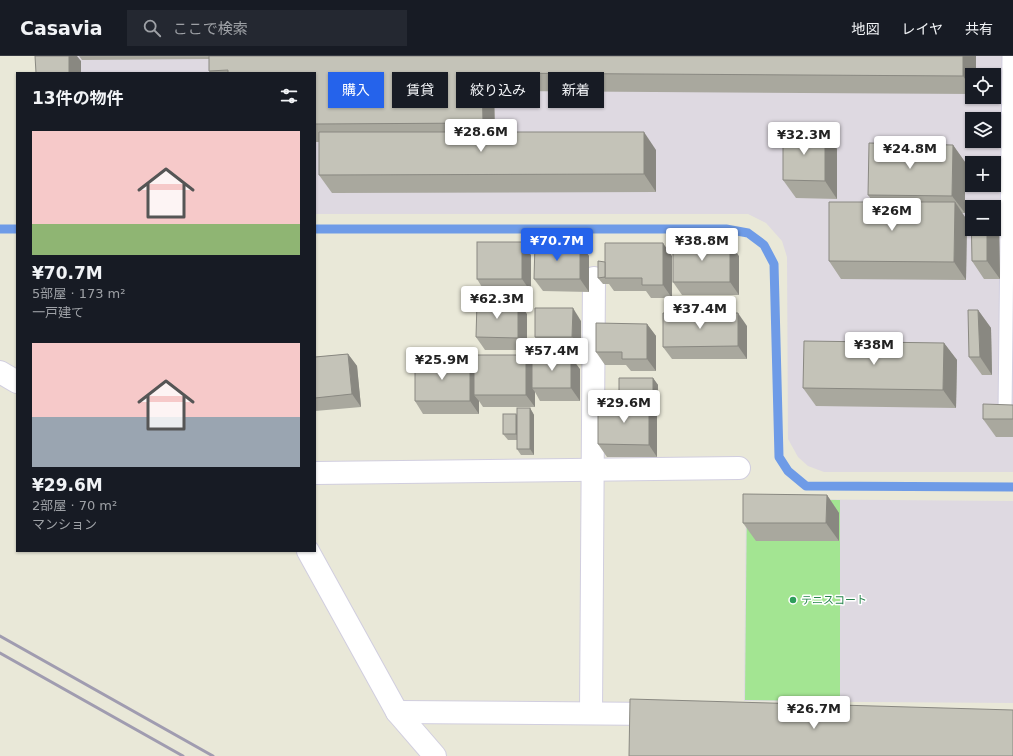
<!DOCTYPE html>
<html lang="ja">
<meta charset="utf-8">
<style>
:root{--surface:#171b24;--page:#242831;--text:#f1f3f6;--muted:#9ea1a6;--line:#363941;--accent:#2563eb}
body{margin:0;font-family:"DejaVu Sans","Noto Sans JP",sans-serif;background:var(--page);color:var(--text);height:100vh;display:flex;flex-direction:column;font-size:15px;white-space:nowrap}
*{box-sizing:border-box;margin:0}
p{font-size:13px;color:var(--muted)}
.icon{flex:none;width:22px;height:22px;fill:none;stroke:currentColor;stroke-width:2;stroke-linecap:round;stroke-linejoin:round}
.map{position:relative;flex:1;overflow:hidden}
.panel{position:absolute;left:16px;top:16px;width:300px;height:480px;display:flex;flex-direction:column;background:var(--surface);border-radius:0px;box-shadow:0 1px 3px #0004}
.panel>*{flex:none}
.top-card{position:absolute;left:328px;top:16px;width:380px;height:36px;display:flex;gap:8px}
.buttons{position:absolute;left:965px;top:12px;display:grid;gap:8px}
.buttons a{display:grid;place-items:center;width:36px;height:36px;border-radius:0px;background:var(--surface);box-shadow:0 1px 3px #0004;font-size:20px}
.price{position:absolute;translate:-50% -34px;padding:0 9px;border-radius:4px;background:#fff;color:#222;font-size:13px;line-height:26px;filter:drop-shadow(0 1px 2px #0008)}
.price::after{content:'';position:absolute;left:50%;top:24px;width:12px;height:9px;margin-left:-6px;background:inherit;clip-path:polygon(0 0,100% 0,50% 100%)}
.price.on{background:var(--accent);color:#fff}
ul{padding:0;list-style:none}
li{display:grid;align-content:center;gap:8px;height:212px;padding:0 16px}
li span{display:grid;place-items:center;height:124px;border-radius:0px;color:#555}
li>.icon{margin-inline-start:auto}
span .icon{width:72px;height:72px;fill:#fffc;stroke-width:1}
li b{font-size:17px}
h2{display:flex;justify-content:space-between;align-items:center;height:48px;padding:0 16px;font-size:17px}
.tag{padding:0 14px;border-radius:0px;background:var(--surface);box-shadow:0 1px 3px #0004;font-size:14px;line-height:36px}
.tag.on{background:var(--accent);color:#fff}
header{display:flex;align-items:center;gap:24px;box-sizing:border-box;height:56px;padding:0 20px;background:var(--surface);border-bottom:1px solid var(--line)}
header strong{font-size:19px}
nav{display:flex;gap:22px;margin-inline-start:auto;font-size:14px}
.search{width:280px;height:36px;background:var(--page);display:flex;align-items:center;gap:10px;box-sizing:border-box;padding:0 14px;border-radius:0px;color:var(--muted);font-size:15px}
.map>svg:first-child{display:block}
</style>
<header>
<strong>Casavia</strong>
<div class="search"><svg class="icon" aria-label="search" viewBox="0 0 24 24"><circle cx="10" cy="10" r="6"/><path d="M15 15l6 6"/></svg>ここで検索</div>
<nav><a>地図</a><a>レイヤ</a><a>共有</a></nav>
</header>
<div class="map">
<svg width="1013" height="700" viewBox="0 0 1013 700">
<rect width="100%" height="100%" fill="#e9e8d8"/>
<g fill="#ded9e1" fill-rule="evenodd">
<path d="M41 0H1013V416H824L808 410 798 401 788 383 787 201 782 185 766 167 748 158H315V17H41ZM972 19H994V41H972ZM972 63H994V85H972ZM972 107H994V129H972ZM972 151H994V173H972Z"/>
<path d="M746 443 1013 445V647L744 645Z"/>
</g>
<path fill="#a3e592" d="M747 443 840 444V645L745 644Z"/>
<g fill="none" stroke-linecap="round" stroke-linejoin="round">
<g stroke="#6e9be7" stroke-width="9">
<path d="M0 173H17"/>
<path d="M315 173H726L748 177 764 189 774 208 779 401 788 415 806 430 1013 431"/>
</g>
<defs>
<path id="service" d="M1009 0 1005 357 1013 358"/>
<g id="minor">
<path d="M0 316 17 326"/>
<path d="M315 417 739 412"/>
<path d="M308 495 397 656 435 700"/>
<path d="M397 656 660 658"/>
<path d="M591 657 594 222"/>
</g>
</defs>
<use href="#service" stroke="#d1cedf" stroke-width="15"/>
<use href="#minor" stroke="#d1cedf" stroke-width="24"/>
<use href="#service" stroke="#fff" stroke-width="13"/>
<use href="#minor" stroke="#fff" stroke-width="22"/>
<g stroke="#a09cb0" stroke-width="3">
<path d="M0 580 213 700"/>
<path d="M0 597 183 700"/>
</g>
</g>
<g fill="#a9a89e">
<path d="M79 0H976L972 19V38L494 35 495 76 656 94V136L332 137 319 119V86H315V17H210L209 15V3L82 4Z"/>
<path d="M825 75 837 93V143L796 142 783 124Z"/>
<path d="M953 89 965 106V157H962L967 164 966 224 841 223 829 205 873 146 868 139Z"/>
<path d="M994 163 999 170 1000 223H984L972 205 994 173Z"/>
<path d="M580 188 589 200V236L543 235 534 223Z"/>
<path d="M531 199V236H485L477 223Z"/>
<path d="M672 200V242H651L646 235H614L609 228H603L598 222 605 206Z"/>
<path d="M739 200V239H682L673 226Z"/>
<path d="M978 254 991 272 992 319H982L969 301Z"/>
<path d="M527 258V294H485L476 281Z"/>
<path d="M581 265V293L544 294 535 281Z"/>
<path d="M647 268 656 280V315H631L626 309H605L596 296Z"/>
<path d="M747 270V303H672L663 291Z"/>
<path d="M944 287 957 304 956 352 816 350 803 332Z"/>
<path d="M348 298 357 310 361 351 315 355V301Z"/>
<path d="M526 299 532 307 580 313V345H540L535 336V351H483L479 345V358H423L415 345 474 311Z"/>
<path d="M653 322 658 329V355H654L657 360V401H607L598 388 619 347Z"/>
<path d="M1013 349V381H996L983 363Z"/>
<path d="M530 352 534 359V399H521L517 393V384H508L503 378 516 358 517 359Z"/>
<path d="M827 439 839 457V485H756L743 467Z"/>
</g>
<g fill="#898881">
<path d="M69 0H77L81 5V17H69Z"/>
<path d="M963 0H976V19H972V33L963 20Z"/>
<path d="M482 17 494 35 495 85 483 67Z"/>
<path d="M825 75 837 93V143L825 125Z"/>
<path d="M644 76 656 94V136L644 118Z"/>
<path d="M953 89 965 106V157L952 140Z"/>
<path d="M955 146 967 164 966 224 954 206Z"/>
<path d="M994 163 999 170 1000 223 987 205V173H994Z"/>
<path d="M522 186 531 199V236L522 223Z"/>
<path d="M663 187 672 200V242L663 229Z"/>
<path d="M730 187 739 200V239L730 226Z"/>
<path d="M580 188 589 200V236L580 223Z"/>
<path d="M518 245 527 258V294L518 282Z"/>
<path d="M573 252 581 265V293L572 281Z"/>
<path d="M978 254 991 272 992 319 980 301Z"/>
<path d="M738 257 747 270V303L738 290Z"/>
<path d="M647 268 656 280V315L647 303Z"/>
<path d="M944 287 957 304 956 352 943 334Z"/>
<path d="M348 298 357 310 361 351 352 338Z"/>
<path d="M526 299 535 311 532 332 535 336V351L526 339Z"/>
<path d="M571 301 580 313V345L571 332Z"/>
<path d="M470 305 479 318 474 339 479 345V358L470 345Z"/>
<path d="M653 322 658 329V355L653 349Z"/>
<path d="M649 347 657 360V401L649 389Z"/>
<path d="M530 352 534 359V399L530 393Z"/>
<path d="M516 358 520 365V384L516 378Z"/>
<path d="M827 439 839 457V485L826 467Z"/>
</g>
<g fill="#c4c3b8" stroke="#898881">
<path d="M35 0H69V17H36Z"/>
<path d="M209 0H963V20L482 17 483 67 315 68V17H228V14L209 15Z"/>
<path d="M783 75H825V125L783 124Z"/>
<path d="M319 76H644V118L319 119Z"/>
<path d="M869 87 953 89 952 140 868 139Z"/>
<path d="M829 146H955L954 206 829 205Z"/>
<path d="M971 153H972V173H987V205H972Z"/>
<rect x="477" y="186" width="45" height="37"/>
<path d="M605 187H663V229H642V222H605Z"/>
<rect x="673" y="187" width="57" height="39"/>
<path d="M535 188H580V223H534Z"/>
<path d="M598 205 605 206V221L598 222Z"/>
<path d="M518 245V282L476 281 477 246Z"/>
<path d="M535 252H573L572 281H535Z"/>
<path d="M968 254H978L980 301H969Z"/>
<path d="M663 257H738V290L663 291Z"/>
<path d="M596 267 647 268V303H622V296H596Z"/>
<path d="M804 285 944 287 943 334 803 332Z"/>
<path d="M348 298 352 338 315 342V301Z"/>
<rect x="474" y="299" width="52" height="40"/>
<rect x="532" y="301" width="39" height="31"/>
<path d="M415 304 470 305V345H415Z"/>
<path d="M619 322H653V349H650L649 347H619Z"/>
<path d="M598 347H649V389L598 388Z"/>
<path d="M983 348 1013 349V363H983Z"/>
<rect x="517" y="352" width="13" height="41"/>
<rect x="503" y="358" width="13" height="20"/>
<path d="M743 438 827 439 826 467H743Z"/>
<path d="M630 643 1013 654V700H629Z"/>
</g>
<circle fill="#2e9e5b" stroke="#fff" stroke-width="1.5" cx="793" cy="544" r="4"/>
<g text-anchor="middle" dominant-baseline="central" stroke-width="3" stroke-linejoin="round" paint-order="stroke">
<g font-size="11" fill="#27864d" stroke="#fff" text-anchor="start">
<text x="801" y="544">テニスコート</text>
</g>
</g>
</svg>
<div class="buttons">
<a><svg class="icon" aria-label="locate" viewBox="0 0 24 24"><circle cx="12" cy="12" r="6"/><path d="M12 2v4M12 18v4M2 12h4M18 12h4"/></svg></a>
<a><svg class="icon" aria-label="layers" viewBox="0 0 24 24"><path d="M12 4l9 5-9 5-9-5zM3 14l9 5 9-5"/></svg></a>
<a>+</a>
<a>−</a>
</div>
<b class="price" style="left:481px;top:97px">¥28.6M</b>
<b class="price" style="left:804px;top:100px">¥32.3M</b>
<b class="price" style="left:910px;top:114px">¥24.8M</b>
<b class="price" style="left:892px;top:176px">¥26M</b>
<b class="price on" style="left:557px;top:206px">¥70.7M</b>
<b class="price" style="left:702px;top:206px">¥38.8M</b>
<b class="price" style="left:497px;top:264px">¥62.3M</b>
<b class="price" style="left:700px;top:274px">¥37.4M</b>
<b class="price" style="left:874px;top:310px">¥38M</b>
<b class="price" style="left:552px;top:316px">¥57.4M</b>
<b class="price" style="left:442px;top:325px">¥25.9M</b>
<b class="price" style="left:624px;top:368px">¥29.6M</b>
<b class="price" style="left:814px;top:674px">¥26.7M</b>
<div class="top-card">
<a class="tag on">購入</a>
<a class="tag">賃貸</a>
<a class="tag">絞り込み</a>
<a class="tag">新着</a>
</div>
<section class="panel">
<h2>13件の物件<svg class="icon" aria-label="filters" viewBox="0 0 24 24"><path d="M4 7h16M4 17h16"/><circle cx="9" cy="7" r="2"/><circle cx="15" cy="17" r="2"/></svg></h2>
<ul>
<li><span style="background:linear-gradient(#f6c9c9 75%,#8fb573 0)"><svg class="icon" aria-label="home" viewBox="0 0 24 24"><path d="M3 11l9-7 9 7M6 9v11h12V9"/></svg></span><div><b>¥70.7M</b><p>5部屋 · 173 m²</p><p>一戸建て</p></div></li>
<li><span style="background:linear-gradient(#f6c9c9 60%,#9aa5b1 0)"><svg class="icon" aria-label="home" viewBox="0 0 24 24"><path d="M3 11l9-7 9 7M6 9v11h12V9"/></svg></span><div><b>¥29.6M</b><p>2部屋 · 70 m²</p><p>マンション</p></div></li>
</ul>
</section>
</div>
